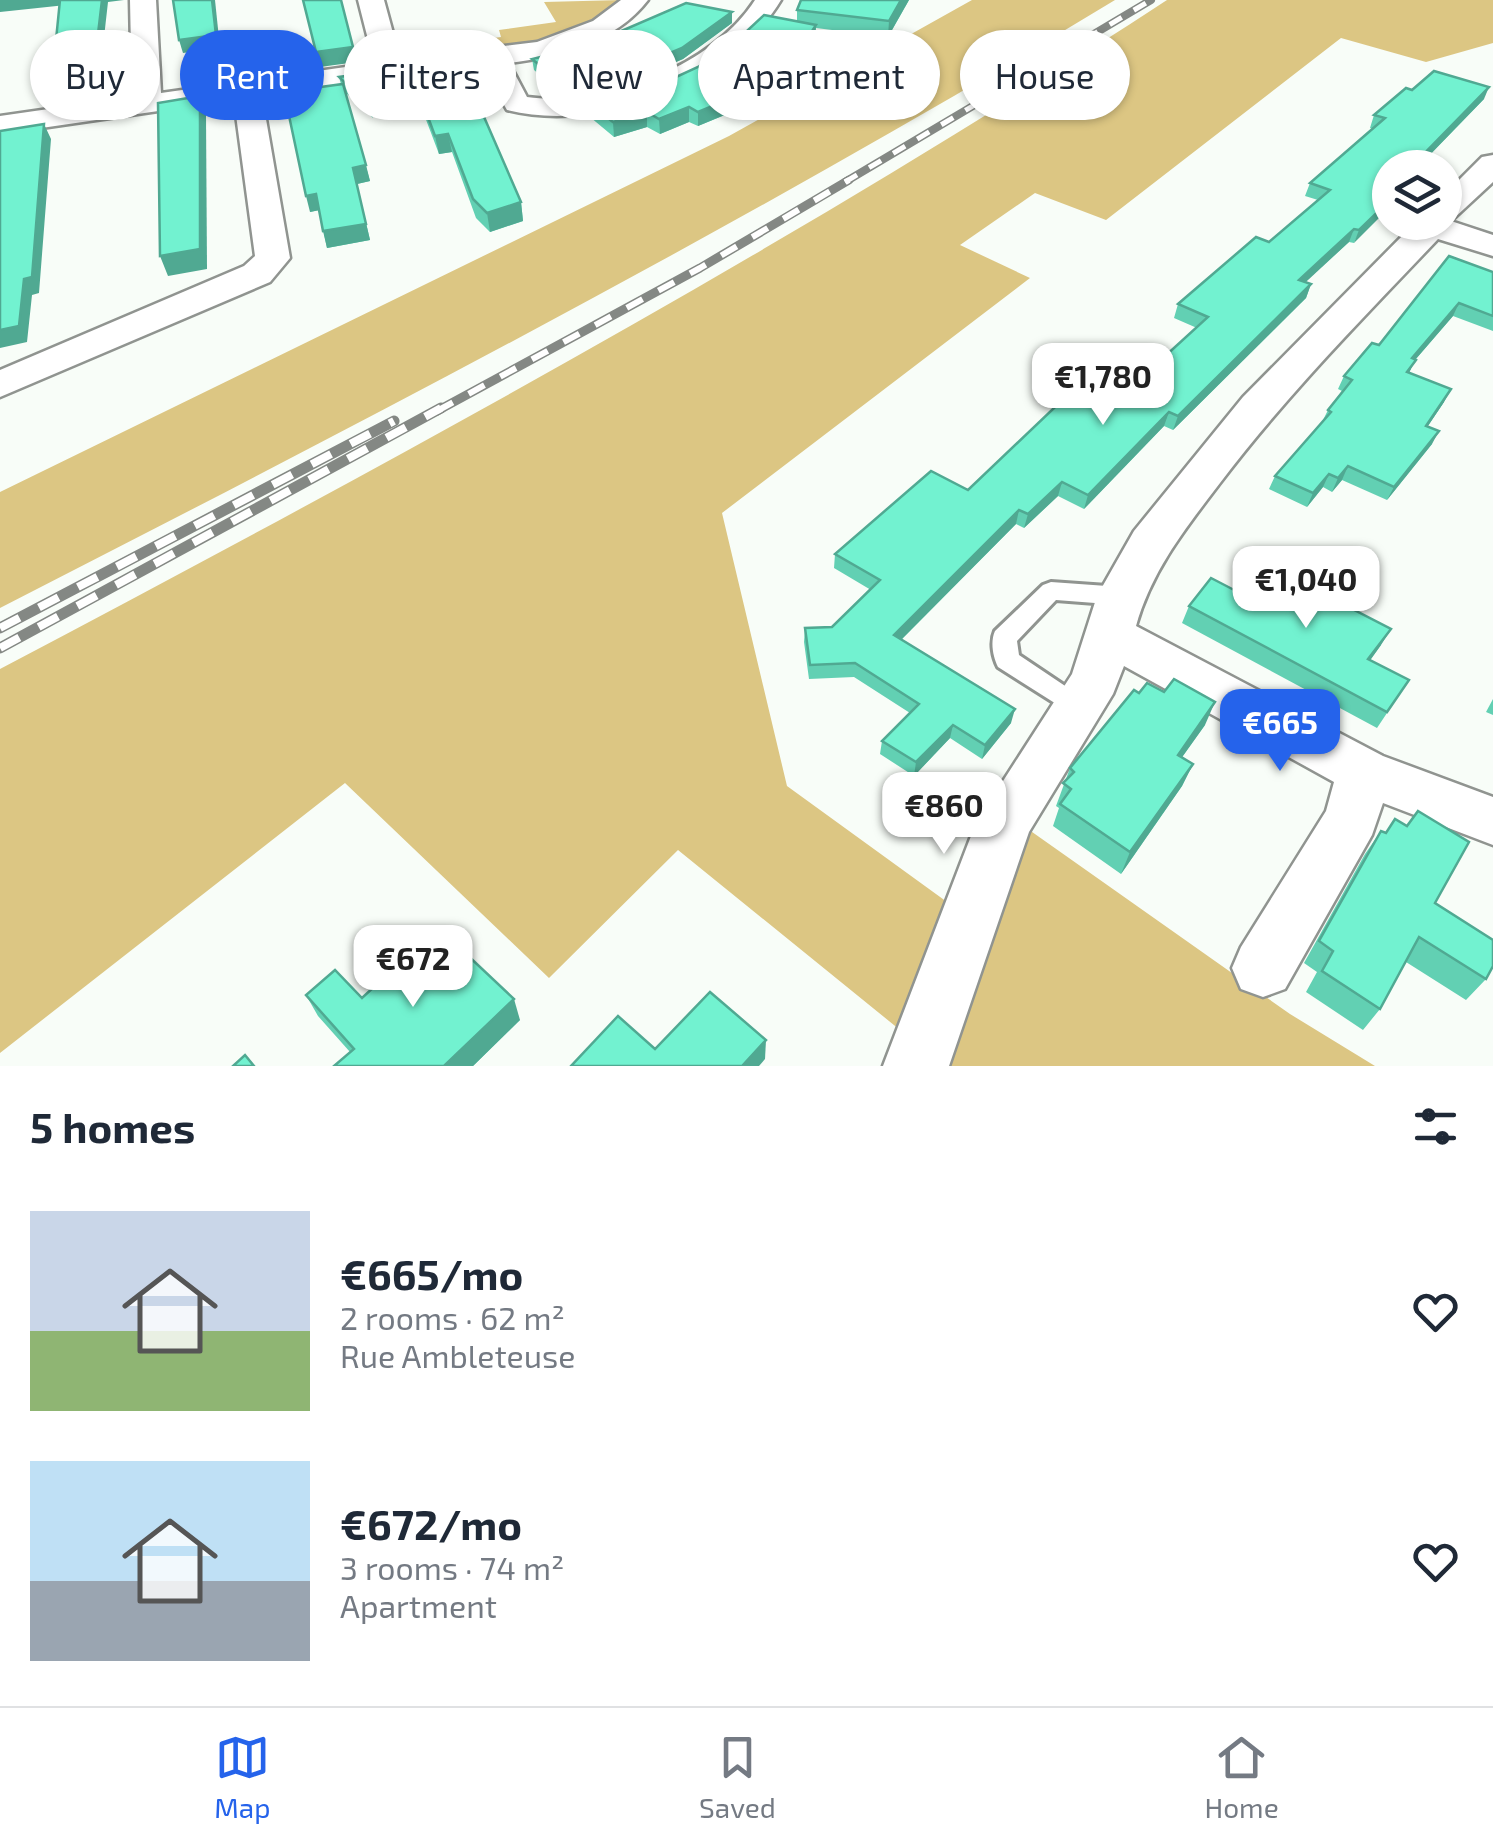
<!DOCTYPE html>
<meta charset="utf-8">
<style>
:root{--surface:#fff;--page:#f2f2f3;--text:#1f2937;--muted:#747a83;--line:#e0e1e3;--accent:#2563eb}
body{margin:0;font-family:"Exo 2",sans-serif;background:var(--page);color:var(--text);height:100vh;display:flex;flex-direction:column;font-size:38px;white-space:nowrap}
*{box-sizing:border-box;margin:0}
p{font-size:32px;color:var(--muted)}
.icon{flex:none;width:55px;height:55px;fill:none;stroke:currentColor;stroke-width:2;stroke-linecap:round;stroke-linejoin:round}
.map{position:relative;height:1066px;overflow:hidden}
.sheet{display:flex;flex-direction:column;background:var(--surface);flex:1}
.sheet>*{flex:none}
.guide{position:absolute;left:30px;top:30px;width:1435px;height:90px;display:flex;gap:20px}
.tools{position:absolute;left:1372px;top:150px;display:grid;gap:20px}
.tools a{display:grid;place-items:center;width:90px;height:90px;border-radius:50%;background:var(--surface);box-shadow:0 2px 8px #0004;font-size:50px}
.price{position:absolute;translate:-50% -85px;padding:0 22px;border-radius:20px;background:#fff;color:#222;font-size:32px;line-height:65px;filter:drop-shadow(0 2px 5px #0008)}
.price::after{content:'';position:absolute;left:50%;top:60px;width:30px;height:22px;margin-left:-15px;background:inherit;clip-path:polygon(0 0,100% 0,50% 100%)}
.price.active{background:var(--accent);color:#fff}
ul{padding:0;list-style:none}
li{display:flex;align-items:center;gap:30px;height:250px;padding:0 30px}
li span{display:grid;place-items:center;flex:none;width:280px;height:200px;border-radius:0px;color:#555}
li>.icon{margin-inline-start:auto}
span .icon{width:120px;height:120px;fill:#fffc;stroke-width:1}
li b{font-size:42px}
h2{display:flex;justify-content:space-between;align-items:center;height:120px;padding:0 30px;font-size:42px}
.pill{padding:0 35px;border-radius:45px;background:var(--surface);box-shadow:0 2px 8px #0004;font-size:35px;line-height:90px}
.pill.active{background:var(--accent);color:#fff}
.tab-bar{display:flex;justify-content:space-around;align-items:center;height:140px;border-top:2px solid var(--line);background:var(--surface);font-size:28px;color:var(--muted)}
.tab-bar a{display:grid;justify-items:center;gap:5px}
.tab-bar .active{color:var(--accent)}
.map>svg:first-child{display:block}
</style>
<div class="map">
<svg width="1493" height="1066" viewBox="0 0 1493 1066">
<rect width="100%" height="100%" fill="#f8fdf8"/>
<g fill="#dcc683">
<path d="M622 0C564 46 496 48 425 57L412 55 410 49 501 37 499 30 556 22 544 2Z"/>
<path d="M972 0H1115C753 220 377 415 0 608V492L729 136Z"/>
<path d="M1167 0H1493V43L1426 62 1341 38 1106 220 1035 193 960 245 1030 278 722 513 787 786 947 902 905 1034 678 850 549 978 345 783 0 1053V669C396 460 792 245 1167 0Z"/>
<path d="M1025 827 1290 1014 1375 1066H951Z"/>
</g>
<g fill="none" stroke-linecap="round" stroke-linejoin="round">
<defs>
<path id="lane" d="M1051 582 1121 587 1129 590 1133 596 1129 602 1121 605 1056 600 1017 641 1019 655 1089 702 1093 709 1089 716 1080 719 998 667C993 657 990 642 995 631L1043 585Z"/>
<g id="street">
<path d="M130 0H156L161 93 374 63 358 0H384L400 59 537 42 593 21 621 0H648C616 42 559 57 509 63L527 97C604 108 713 66 755 0H781C731 83 601 134 507 110L481 65 262 96 290 258 270 282 0 397V370L244 266 255 256 234 100 0 134V116L132 97Z"/>
<path d="M1493 155V182L1451 221 1493 235V256L1438 239C1362 319 1286 396 1220 483 1185 529 1152 570 1136 626L1383 756 1493 797V845L1383 803 1372 835 1285 989 1263 997 1241 989 1232 968 1241 947 1326 811 1334 782 1124 666 1113 694 1029 832 949 1066H883L976 823 1072 674 1097 596 1134 531 1243 397 1416 222H1445V194L1482 157Z"/>
</g>
</defs>
<use href="#lane" stroke="#909490" stroke-width="6"/>
<use href="#street" stroke="#909490" stroke-width="5"/>
<use href="#lane" fill="#fff" fill-rule="evenodd"/>
<use href="#street" fill="#fff" fill-rule="evenodd"/>
<defs>
<path id="rail-far2" d="M845 182 1151 0"/>
<path id="rail-far1" d="M437 411 700 268 849 180"/>
<g id="rail">
<path d="M0 628 394 421"/>
<path d="M0 648 441 408"/>
</g>
</defs>
<use href="#rail-far2" stroke="#848884" stroke-width="8"/>
<use href="#rail-far1" stroke="#848884" stroke-width="9"/>
<use href="#rail" stroke="#848884" stroke-width="11"/>
<use href="#rail-far2" stroke="#fff" stroke-width="5" stroke-dasharray="14" stroke-linecap="butt"/>
<use href="#rail-far1" stroke="#fff" stroke-width="6" stroke-dasharray="18" stroke-linecap="butt"/>
<use href="#rail" stroke="#fff" stroke-width="8" stroke-dasharray="22" stroke-linecap="butt"/>
</g>
<g fill="#62d0b3">
<path d="M801 0H909L888 37 816 28 815 39 776 101 761 100 698 126 689 122 660 134 647 127 614 137 590 117 589 103 661 84 797 22V10Z"/>
<path d="M732 12V23L683 59 621 85 563 94 534 70 532 59Z"/>
<path d="M411 71 521 202 523 221 490 232 476 218 452 152 439 154 414 88Z"/>
<path d="M361 74 373 118 345 92 370 181 357 184 370 240 327 248 319 210 310 212 341 84 339 77Z"/>
<path d="M1412 90 1484 99 1421 164 1425 165 1423 168H1390L1354 243 1349 242 1305 282 1311 284 1306 298 1173 430 1164 426 1084 509 1058 496 1024 528 1016 524 901 640 1011 723 982 759 950 738 914 776 880 754 882 741 910 713 854 677 809 679 804 642 805 628 832 627 871 590 834 568 835 554 968 490 1084 392 1151 369 1197 328 1174 318 1178 304 1269 242 1318 200 1305 196 1310 183 1373 129 1370 128 1374 115Z"/>
<path d="M1493 272V331L1453 316 1415 360 1409 373 1444 402 1428 426 1432 444 1387 500 1342 480 1332 492 1323 487 1307 507 1269 489 1275 476 1322 422 1328 410 1342 391 1338 389 1344 376 1379 345Z"/>
<path d="M1238 592 1381 645 1370 660 1409 680 1377 728 1182 623 1189 606Z"/>
<path d="M1493 699V715L1486 712Z"/>
<path d="M1205 725 1182 757 1193 764 1182 786 1121 874 1053 826 1059 808 1056 806 1070 768Z"/>
<path d="M1395 819 1435 903 1486 979 1466 1000 1406 962 1380 1009 1363 1030 1306 992 1317 972 1304 963 1365 854 1381 831 1385 833Z"/>
<path d="M451 960 520 1020 473 1066H334L350 1052 318 1016 306 995 362 998Z"/>
</g>
<g fill="#50a992">
<path d="M0 0H63L66 5 0 12Z"/>
<path d="M102 0H124L108 2 101 64 65 69 60 56Z"/>
<path d="M212 0H215L220 48 183 53 179 40Z"/>
<path d="M901 0H909L888 37 889 21Z"/>
<path d="M732 12V23L683 59 621 85 563 94 562 83Z"/>
<path d="M816 25 815 39 776 101V87Z"/>
<path d="M353 47 357 62 320 67 316 52Z"/>
<path d="M761 86V100L698 126V112Z"/>
<path d="M1489 87 1484 99 1417 168 1416 162Z"/>
<path d="M200 96 206 115 207 269 168 276 160 256Z"/>
<path d="M689 107V122L660 134 659 119Z"/>
<path d="M647 112V127L614 137 613 122Z"/>
<path d="M44 124 51 139 39 293 32 295 27 342 0 348V330Z"/>
<path d="M448 134 452 152 439 154 435 136Z"/>
<path d="M366 165 370 181 357 184 370 240 327 248 323 231 353 168Z"/>
<path d="M316 194 320 210 310 212 306 196Z"/>
<path d="M1390 200V207L1354 243 1359 230Z"/>
<path d="M521 202 523 221 490 232 487 213Z"/>
<path d="M1354 229 1349 242 1294 293 1299 280Z"/>
<path d="M1311 284 1306 298 1173 430 1178 416Z"/>
<path d="M1459 303 1453 316 1415 360 1409 373 1401 384 1412 358Z"/>
<path d="M1451 389 1444 402 1419 439 1426 426Z"/>
<path d="M1169 412 1164 426 1084 509 1088 495Z"/>
<path d="M1439 431 1432 444 1387 500 1394 487Z"/>
<path d="M1348 466 1342 480 1332 492 1338 478Z"/>
<path d="M1329 474 1323 487 1307 507 1313 493Z"/>
<path d="M1062 482 1058 496 1024 528 1028 514Z"/>
<path d="M1019 510 1016 524 892 649 894 635Z"/>
<path d="M1391 629 1381 645 1359 676 1368 659Z"/>
<path d="M1215 702 1205 725 1168 777 1178 755Z"/>
<path d="M1015 709 1011 723 982 759 985 745Z"/>
<path d="M953 725 950 738 914 776 916 762Z"/>
<path d="M1193 764 1182 786 1121 874 1130 852Z"/>
<path d="M514 999 520 1020 473 1066H444Z"/>
<path d="M766 1040 765 1059 759 1066H742Z"/>
</g>
<g fill="#72f2d0" stroke="#50a992" stroke-width="2.5">
<path d="M60 0H102L96 51 60 56 61 39 56 40Z"/>
<path d="M173 0H212L216 35 179 40Z"/>
<path d="M303 0H341L353 47 316 52Z"/>
<path d="M801 0H901L889 21 797 10Z"/>
<path d="M686 3 732 12 682 48 620 74 562 83 532 59 589 45Z"/>
<path d="M764 15 816 25 776 87 761 86 698 112 689 107 659 119 647 112 613 122 589 103 661 84 698 67 733 44Z"/>
<path d="M461 64 521 202 487 213 473 199 448 134 435 136 411 71Z"/>
<path d="M1434 71 1489 87 1416 162 1425 165 1422 168H1390V200L1359 230 1354 229 1299 280 1311 284 1178 416 1169 412 1088 495 1062 482 1028 514 1019 510 894 635 1015 709 985 745 953 725 916 762 882 741 919 704 855 663 810 665 805 628 832 627 880 580 835 554 931 471 968 490 1075 388 1084 392 1122 361 1151 369 1208 317 1178 304 1256 237 1269 242 1330 190 1310 183 1385 118 1374 115 1406 88 1412 90Z"/>
<path d="M361 74 370 107 339 77Z"/>
<path d="M343 84 366 165 353 168 366 224 323 231 316 194 306 196 284 92Z"/>
<path d="M200 96V249L160 256 158 103Z"/>
<path d="M44 124 32 277 24 279 19 326 0 330V131Z"/>
<path d="M1449 256 1493 272V316L1459 303 1412 358 1416 360 1407 372 1451 389 1426 426 1439 431 1394 487 1348 466 1338 478 1329 474 1313 493 1275 476 1331 412 1328 410 1352 380 1344 376 1372 343 1379 345Z"/>
<path d="M1261 562 1391 629 1368 659 1409 680 1387 712 1189 606 1211 578 1238 592Z"/>
<path d="M1174 679 1215 702 1178 755 1193 764 1130 852 1060 804 1071 789 1063 783 1074 772 1070 768 1134 690 1139 693 1147 683 1164 692Z"/>
<path d="M1418 811 1469 842 1435 903 1493 940V966L1486 979 1419 937 1380 1009 1322 971 1333 951 1319 941 1381 831 1386 833 1395 819 1407 826Z"/>
<path d="M427 938 451 960 462 950 514 999 444 1066H334L354 1049 306 995 335 970 362 998Z"/>
<path d="M710 992 766 1040 742 1066H571L618 1016 655 1049Z"/>
<path d="M245 1055 254 1066H233Z"/>
</g>
</svg>
<div class="tools">
<a><svg class="icon" aria-label="layers" viewBox="0 0 24 24"><path d="M12 4l9 5-9 5-9-5zM3 14l9 5 9-5"/></svg></a>
</div>
<b class="price" style="left:1103px;top:428px">€1,780</b>
<b class="price" style="left:1306px;top:631px">€1,040</b>
<b class="price active" style="left:1280px;top:774px">€665</b>
<b class="price" style="left:944px;top:857px">€860</b>
<b class="price" style="left:413px;top:1010px">€672</b>
<div class="guide">
<a class="pill">Buy</a>
<a class="pill active">Rent</a>
<a class="pill">Filters</a>
<a class="pill">New</a>
<a class="pill">Apartment</a>
<a class="pill">House</a>
</div>
</div>
<section class="sheet">
<h2>5 homes<svg class="icon" aria-label="filters" viewBox="0 0 24 24"><path d="M4 7h16M4 17h16"/><circle cx="9" cy="7" r="2"/><circle cx="15" cy="17" r="2"/></svg></h2>
<ul>
<li><span style="background:linear-gradient(#c9d6e8 60%,#8fb573 0)"><svg class="icon" aria-label="home" viewBox="0 0 24 24"><path d="M3 11l9-7 9 7M6 9v11h12V9"/></svg></span><div><b>€665/mo</b><p>2 rooms · 62 m²</p><p>Rue Ambleteuse</p></div><svg class="icon" aria-label="heart" viewBox="0 0 24 24"><path d="M12 20l-8-8c-3-5 5-10 8-4 3-6 11-1 8 4z"/></svg></li>
<li><span style="background:linear-gradient(#bfe0f5 60%,#9aa5b1 0)"><svg class="icon" aria-label="home" viewBox="0 0 24 24"><path d="M3 11l9-7 9 7M6 9v11h12V9"/></svg></span><div><b>€672/mo</b><p>3 rooms · 74 m²</p><p>Apartment</p></div><svg class="icon" aria-label="heart" viewBox="0 0 24 24"><path d="M12 20l-8-8c-3-5 5-10 8-4 3-6 11-1 8 4z"/></svg></li>
</ul>
</section>
<nav class="tab-bar">
<a class="active"><svg class="icon" aria-label="map" viewBox="0 0 24 24"><path d="M3 6l6-2 6 2 6-2v14l-6 2-6-2-6 2zM9 4v14M15 6v14"/></svg>Map</a>
<a><svg class="icon" aria-label="saved" viewBox="0 0 24 24"><path d="M7 4h10v16l-5-4-5 4z"/></svg>Saved</a>
<a><svg class="icon" aria-label="home" viewBox="0 0 24 24"><path d="M3 11l9-7 9 7M6 9v11h12V9"/></svg>Home</a>
</nav>
